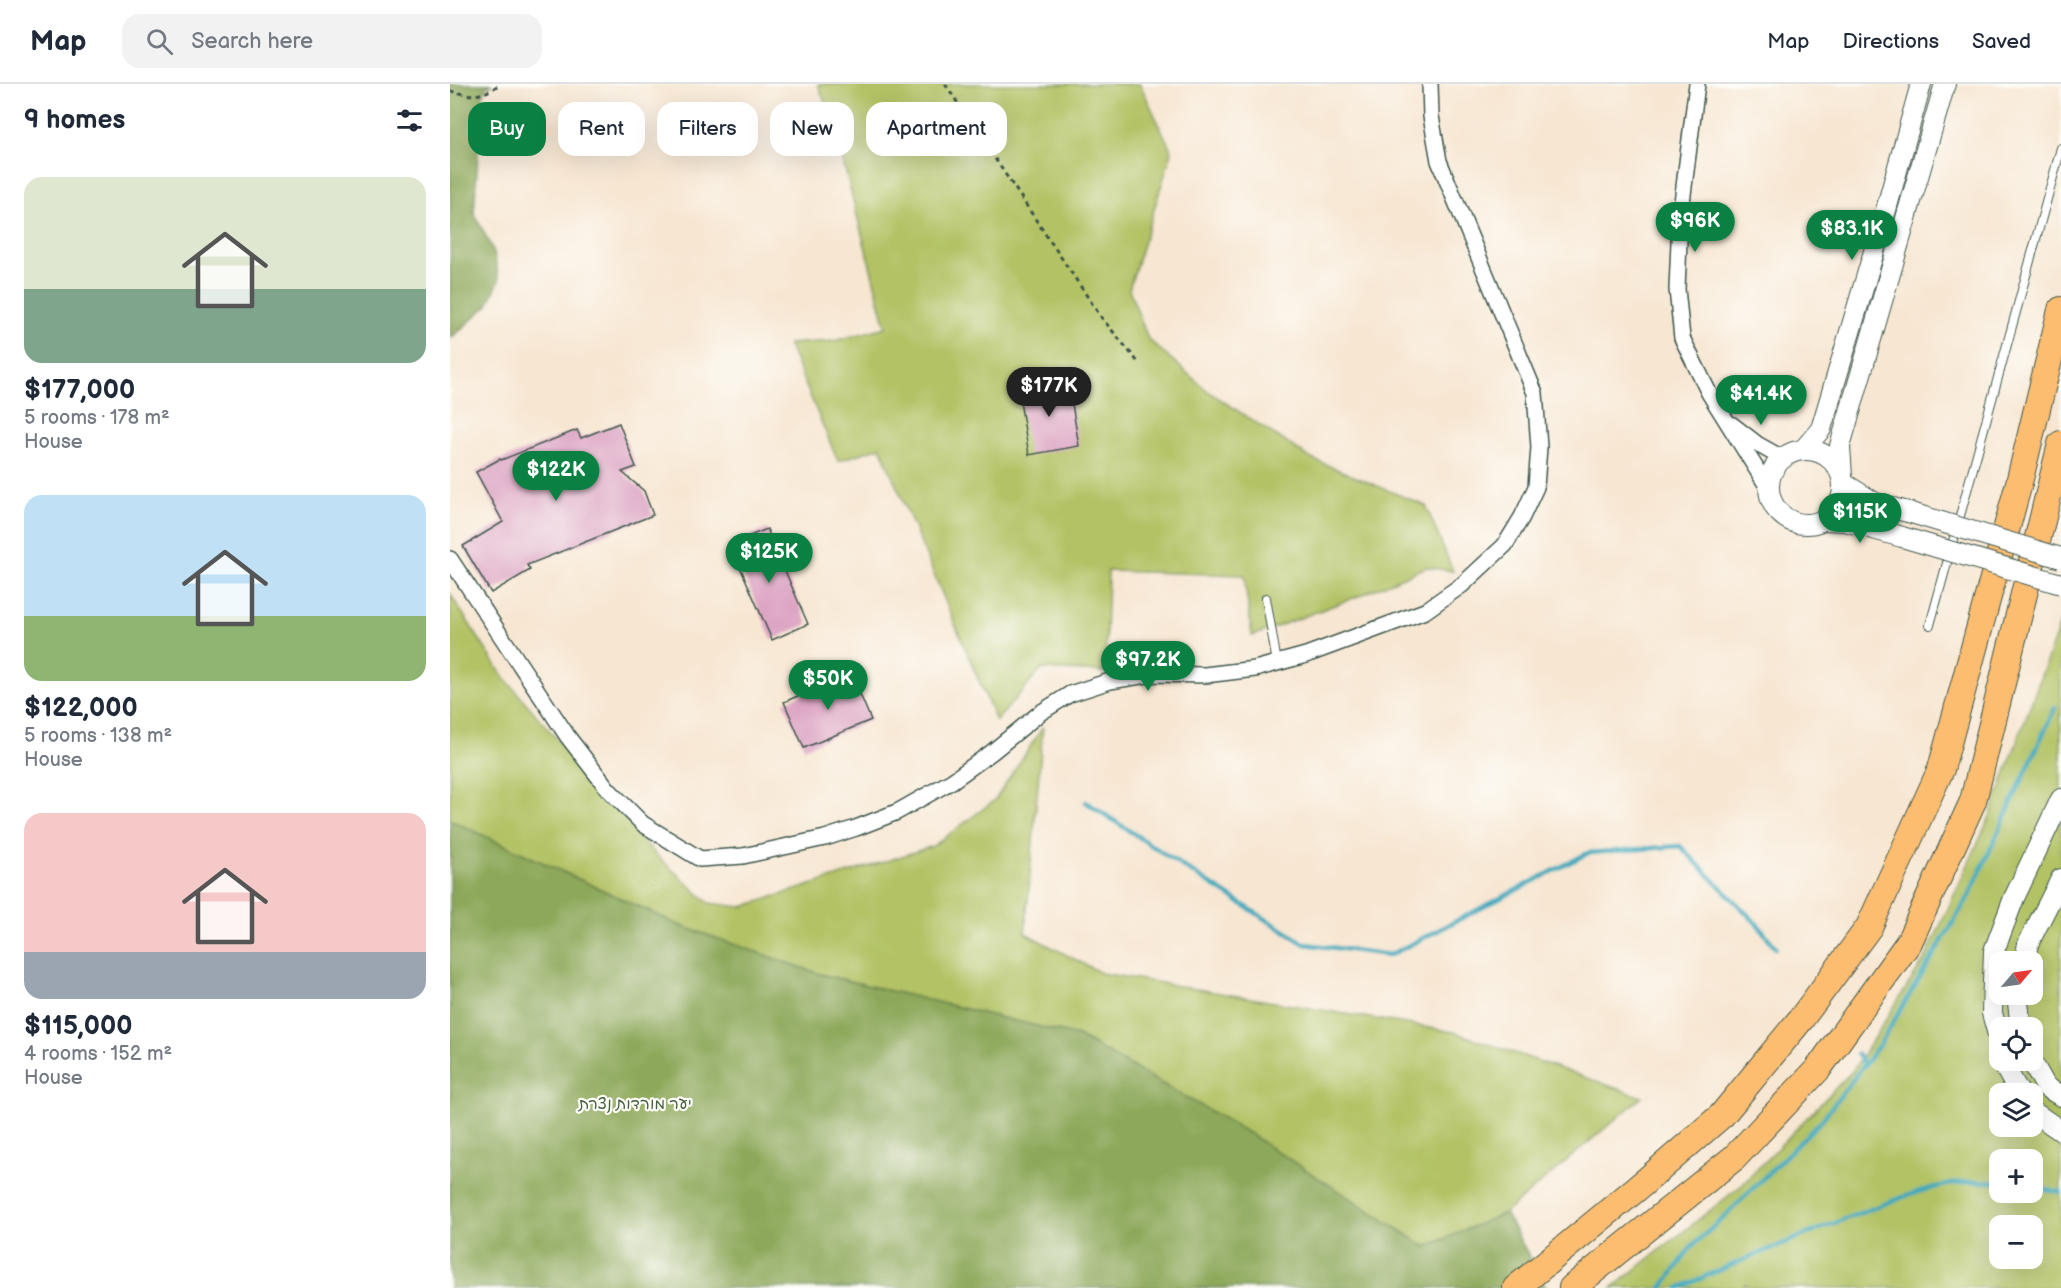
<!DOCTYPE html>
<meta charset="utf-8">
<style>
:root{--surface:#fff;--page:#f2f2f3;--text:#1f2937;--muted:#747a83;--line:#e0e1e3;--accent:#0b8043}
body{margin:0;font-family:"Balsamiq Sans","Playpen Sans Hebrew",sans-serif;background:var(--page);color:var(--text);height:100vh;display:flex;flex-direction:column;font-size:22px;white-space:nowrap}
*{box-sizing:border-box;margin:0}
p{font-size:20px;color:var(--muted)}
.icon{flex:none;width:33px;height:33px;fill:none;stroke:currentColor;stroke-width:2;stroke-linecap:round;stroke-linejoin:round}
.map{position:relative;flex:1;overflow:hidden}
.drawer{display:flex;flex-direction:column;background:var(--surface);width:450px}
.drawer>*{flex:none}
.top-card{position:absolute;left:18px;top:18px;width:570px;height:54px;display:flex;gap:12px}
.needle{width:39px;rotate:61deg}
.fabs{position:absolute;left:1539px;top:867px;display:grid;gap:12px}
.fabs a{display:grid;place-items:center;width:54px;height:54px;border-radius:12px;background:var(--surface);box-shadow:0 6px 24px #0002;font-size:30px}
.price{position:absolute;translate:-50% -51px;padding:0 14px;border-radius:21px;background:var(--accent);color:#fff;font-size:20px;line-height:39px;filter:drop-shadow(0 2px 3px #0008)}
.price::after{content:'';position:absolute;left:50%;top:36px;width:18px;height:14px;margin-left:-9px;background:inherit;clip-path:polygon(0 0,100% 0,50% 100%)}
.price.active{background:#222;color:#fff}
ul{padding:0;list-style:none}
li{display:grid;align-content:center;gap:12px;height:318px;padding:0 24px}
li span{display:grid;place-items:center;height:186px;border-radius:18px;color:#555}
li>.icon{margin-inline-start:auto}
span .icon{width:108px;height:108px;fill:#fffc;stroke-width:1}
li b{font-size:26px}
h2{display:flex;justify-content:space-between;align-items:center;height:72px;padding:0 24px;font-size:26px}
.pill{padding:0 21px;border-radius:18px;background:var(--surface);box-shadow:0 6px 24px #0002;font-size:21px;line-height:54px}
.pill.active{background:var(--accent);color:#fff}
header{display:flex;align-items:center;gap:36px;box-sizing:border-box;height:84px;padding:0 30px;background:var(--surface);border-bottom:2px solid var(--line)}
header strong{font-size:28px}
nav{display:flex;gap:33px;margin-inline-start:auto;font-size:21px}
.search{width:420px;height:54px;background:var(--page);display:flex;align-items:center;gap:15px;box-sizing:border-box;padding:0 21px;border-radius:18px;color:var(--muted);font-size:22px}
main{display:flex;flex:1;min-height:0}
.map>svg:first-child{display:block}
</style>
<header>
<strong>Map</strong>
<div class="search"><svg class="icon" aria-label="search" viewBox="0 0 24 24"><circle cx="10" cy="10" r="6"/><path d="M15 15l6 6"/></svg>Search here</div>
<nav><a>Map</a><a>Directions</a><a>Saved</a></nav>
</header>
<main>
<section class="drawer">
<h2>9 homes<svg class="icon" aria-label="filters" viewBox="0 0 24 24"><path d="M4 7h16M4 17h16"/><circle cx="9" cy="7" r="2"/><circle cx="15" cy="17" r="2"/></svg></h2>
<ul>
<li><span style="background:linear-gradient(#dfe7d0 60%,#7fa58c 0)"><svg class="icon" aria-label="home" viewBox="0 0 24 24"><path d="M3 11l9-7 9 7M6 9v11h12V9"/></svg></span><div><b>$177,000</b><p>5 rooms · 178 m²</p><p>House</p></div></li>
<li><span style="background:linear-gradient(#bfe0f5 65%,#8fb573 0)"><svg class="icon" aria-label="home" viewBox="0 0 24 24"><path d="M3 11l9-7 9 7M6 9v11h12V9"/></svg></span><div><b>$122,000</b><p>5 rooms · 138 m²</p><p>House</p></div></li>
<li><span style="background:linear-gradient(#f6c9c9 75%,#9aa5b1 0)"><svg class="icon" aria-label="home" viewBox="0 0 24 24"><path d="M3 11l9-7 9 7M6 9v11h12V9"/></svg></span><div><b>$115,000</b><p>4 rooms · 152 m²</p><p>House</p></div></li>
</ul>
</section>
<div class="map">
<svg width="1611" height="1204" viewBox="0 0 1611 1204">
<rect width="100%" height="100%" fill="#fdfcf7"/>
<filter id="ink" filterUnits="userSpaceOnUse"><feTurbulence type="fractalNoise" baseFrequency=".0167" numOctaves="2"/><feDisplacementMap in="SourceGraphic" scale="12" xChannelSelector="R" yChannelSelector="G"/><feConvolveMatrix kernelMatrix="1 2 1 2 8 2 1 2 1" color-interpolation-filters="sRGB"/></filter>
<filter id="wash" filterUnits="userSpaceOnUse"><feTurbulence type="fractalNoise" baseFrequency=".008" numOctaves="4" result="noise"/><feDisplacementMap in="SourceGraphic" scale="24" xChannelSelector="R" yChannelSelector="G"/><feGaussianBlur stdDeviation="1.35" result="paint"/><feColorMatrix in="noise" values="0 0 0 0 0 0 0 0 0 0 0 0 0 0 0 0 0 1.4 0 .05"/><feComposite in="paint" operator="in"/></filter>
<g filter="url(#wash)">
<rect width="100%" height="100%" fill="#f7e6d1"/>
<g fill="#b2c265" stroke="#68804c" stroke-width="1.5" fill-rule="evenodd">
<path d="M368 0H690L722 68 679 205 698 255 759 308 860 374 976 422 1003 487 976 483 909 512 802 552 794 491 658 487 655 588 592 585 546 637 430 363 388 377 338 260 384 257 436 243 383 39Z"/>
<path d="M0 510 53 592 205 770 259 819 292 823 483 762 545 716 593 643 575 849 651 889 1004 948 1192 1013 1055 1129 976 1163 795 1047 628 952 370 890 231 842 0 736Z"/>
<path d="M1611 537V1204H1300L1296 1200 1290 1204H1162L1292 1101 1403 986 1475 875 1540 732ZM1550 878H1582V910H1550ZM1550 944H1582V976H1550ZM1550 1010H1582V1042H1550ZM1550 1076H1582V1108H1550ZM1550 1142H1582V1174H1550Z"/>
</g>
<g fill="#8da85a" stroke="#567247" stroke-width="1.5">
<path d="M0 0H43L37 2 32 15 24 129 44 168 49 197 38 221 0 255Z"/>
<path d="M0 736 231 842 370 890 628 952 795 1047 976 1163 1055 1129 1097 1204H0Z"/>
</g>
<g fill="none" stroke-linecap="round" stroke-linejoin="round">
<g stroke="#3ea9be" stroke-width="4.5">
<path d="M636 718 740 787 855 860 940 871 1138 769 1230 762 1309 842 1326 864"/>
<path d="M1407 970 1415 981"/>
<path d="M1582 1104 1611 1108"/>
<path d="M1212 1204 1242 1162 1270 1137 1371 1037 1430 960 1519 812 1605 624"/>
<path d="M1229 1204C1284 1179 1339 1157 1395 1135 1443 1117 1497 1091 1550 1099"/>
</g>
</g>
<g id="blocks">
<g fill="#dca2c2">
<path d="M618 296 629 362 579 371 568 305Z"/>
<path d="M169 339 186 383 172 388 194 407 203 431 77 481 80 486 41 509 13 462 53 438 26 388 50 375 51 376 127 346 131 354Z"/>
<path d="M317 445 358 540 322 556 280 460Z"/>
<path d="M401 589 421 636 354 664 334 618Z"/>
</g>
</g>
</g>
<g filter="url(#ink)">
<use href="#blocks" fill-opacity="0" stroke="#3f564c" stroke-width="1.5"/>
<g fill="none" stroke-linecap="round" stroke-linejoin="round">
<defs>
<g id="service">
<path d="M816 514 827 579"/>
<path d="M1480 541 1611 64"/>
</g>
<g id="minor">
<path d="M1247 0 1230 134 1227 205 1232 254 1259 309 1319 405"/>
<path d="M1281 340 1307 360 1332 374"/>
<path d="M0 475 118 653 158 705 193 740 250 775 293 772 375 754 406 744 447 728 502 697 542 668 590 629 620 610 660 597 703 590 755 591 805 585 856 571 975 527 1012 501 1055 461 1072 433 1086 403 1089 363 1085 309 989 77 981 32 980 0"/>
</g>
<g id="tertiary">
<path d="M1354 365 1371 345 1431 144 1471 0"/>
<circle cx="1356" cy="403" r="37"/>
<path d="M1392 392 1390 362 1495 0"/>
<path d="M1393 399 1427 420 1458 428"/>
<path d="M1374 436 1395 437 1452 453"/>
<path d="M1574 878 1578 860 1611 795"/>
<path d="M1567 910 1571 944"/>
<path d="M1550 958 1542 929 1544 867 1564 814 1611 715"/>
<path d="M1555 976 1557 987 1570 1010"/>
<path d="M1581 976 1596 1003 1611 1012"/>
<path d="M1582 1027 1611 1047"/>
</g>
<g id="trunk">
<path d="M1066 1204 1197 1096 1272 1031 1351 935 1419 843 1491 685 1569 399 1611 226"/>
<path d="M1122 1204 1285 1073 1368 985 1459 858 1523 717 1611 360"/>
</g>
</defs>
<use href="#service" stroke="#3f564c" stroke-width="10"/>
<use href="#minor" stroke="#3f564c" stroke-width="18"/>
<use href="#tertiary" stroke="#3f564c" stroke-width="22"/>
<use href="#trunk" stroke="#3f564c" stroke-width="28"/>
<g stroke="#3f564c" stroke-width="3" stroke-dasharray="4.5 4.5" stroke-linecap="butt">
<path d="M495 0 651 233 688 278"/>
<path d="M0 7C23 12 30 14 50 0"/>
</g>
<use href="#service" stroke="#fff" stroke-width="8"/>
<use href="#minor" stroke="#fff" stroke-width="15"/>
<use href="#tertiary" stroke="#fff" stroke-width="20"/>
<use href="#trunk" stroke="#fcbd6f" stroke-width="26"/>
<defs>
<g id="tertiary-bridge">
<path d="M1458 428 1611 474"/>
<path d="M1452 453 1611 500"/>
</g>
</defs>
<use href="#tertiary-bridge" stroke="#3f564c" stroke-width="22" stroke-linecap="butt"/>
<use href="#tertiary-bridge" stroke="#fff" stroke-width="20"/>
</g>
</g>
<g text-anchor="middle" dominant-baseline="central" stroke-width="4.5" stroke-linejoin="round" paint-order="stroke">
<g font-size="16" fill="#445e40" stroke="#fdfcf7">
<text x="185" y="1020">יער מורדות נצרת</text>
</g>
</g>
</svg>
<div class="fabs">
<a><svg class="needle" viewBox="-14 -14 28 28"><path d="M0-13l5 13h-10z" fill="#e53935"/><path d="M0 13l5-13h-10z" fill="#747a83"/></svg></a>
<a><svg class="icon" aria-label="locate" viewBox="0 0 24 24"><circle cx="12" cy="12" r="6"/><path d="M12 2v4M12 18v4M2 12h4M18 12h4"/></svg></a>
<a><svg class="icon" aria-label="layers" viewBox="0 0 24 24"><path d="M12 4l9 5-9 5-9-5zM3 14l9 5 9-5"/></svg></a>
<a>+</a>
<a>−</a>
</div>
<b class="price" style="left:1245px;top:169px">$96K</b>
<b class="price" style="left:1402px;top:177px">$83.1K</b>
<b class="price active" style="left:599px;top:334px">$177K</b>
<b class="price" style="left:1311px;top:342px">$41.4K</b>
<b class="price" style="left:106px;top:418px">$122K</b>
<b class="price" style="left:1410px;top:460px">$115K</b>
<b class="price" style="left:319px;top:500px">$125K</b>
<b class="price" style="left:698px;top:608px">$97.2K</b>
<b class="price" style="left:378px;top:627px">$50K</b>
<div class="top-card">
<a class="pill active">Buy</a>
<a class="pill">Rent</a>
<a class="pill">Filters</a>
<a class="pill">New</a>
<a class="pill">Apartment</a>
</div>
</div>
</main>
